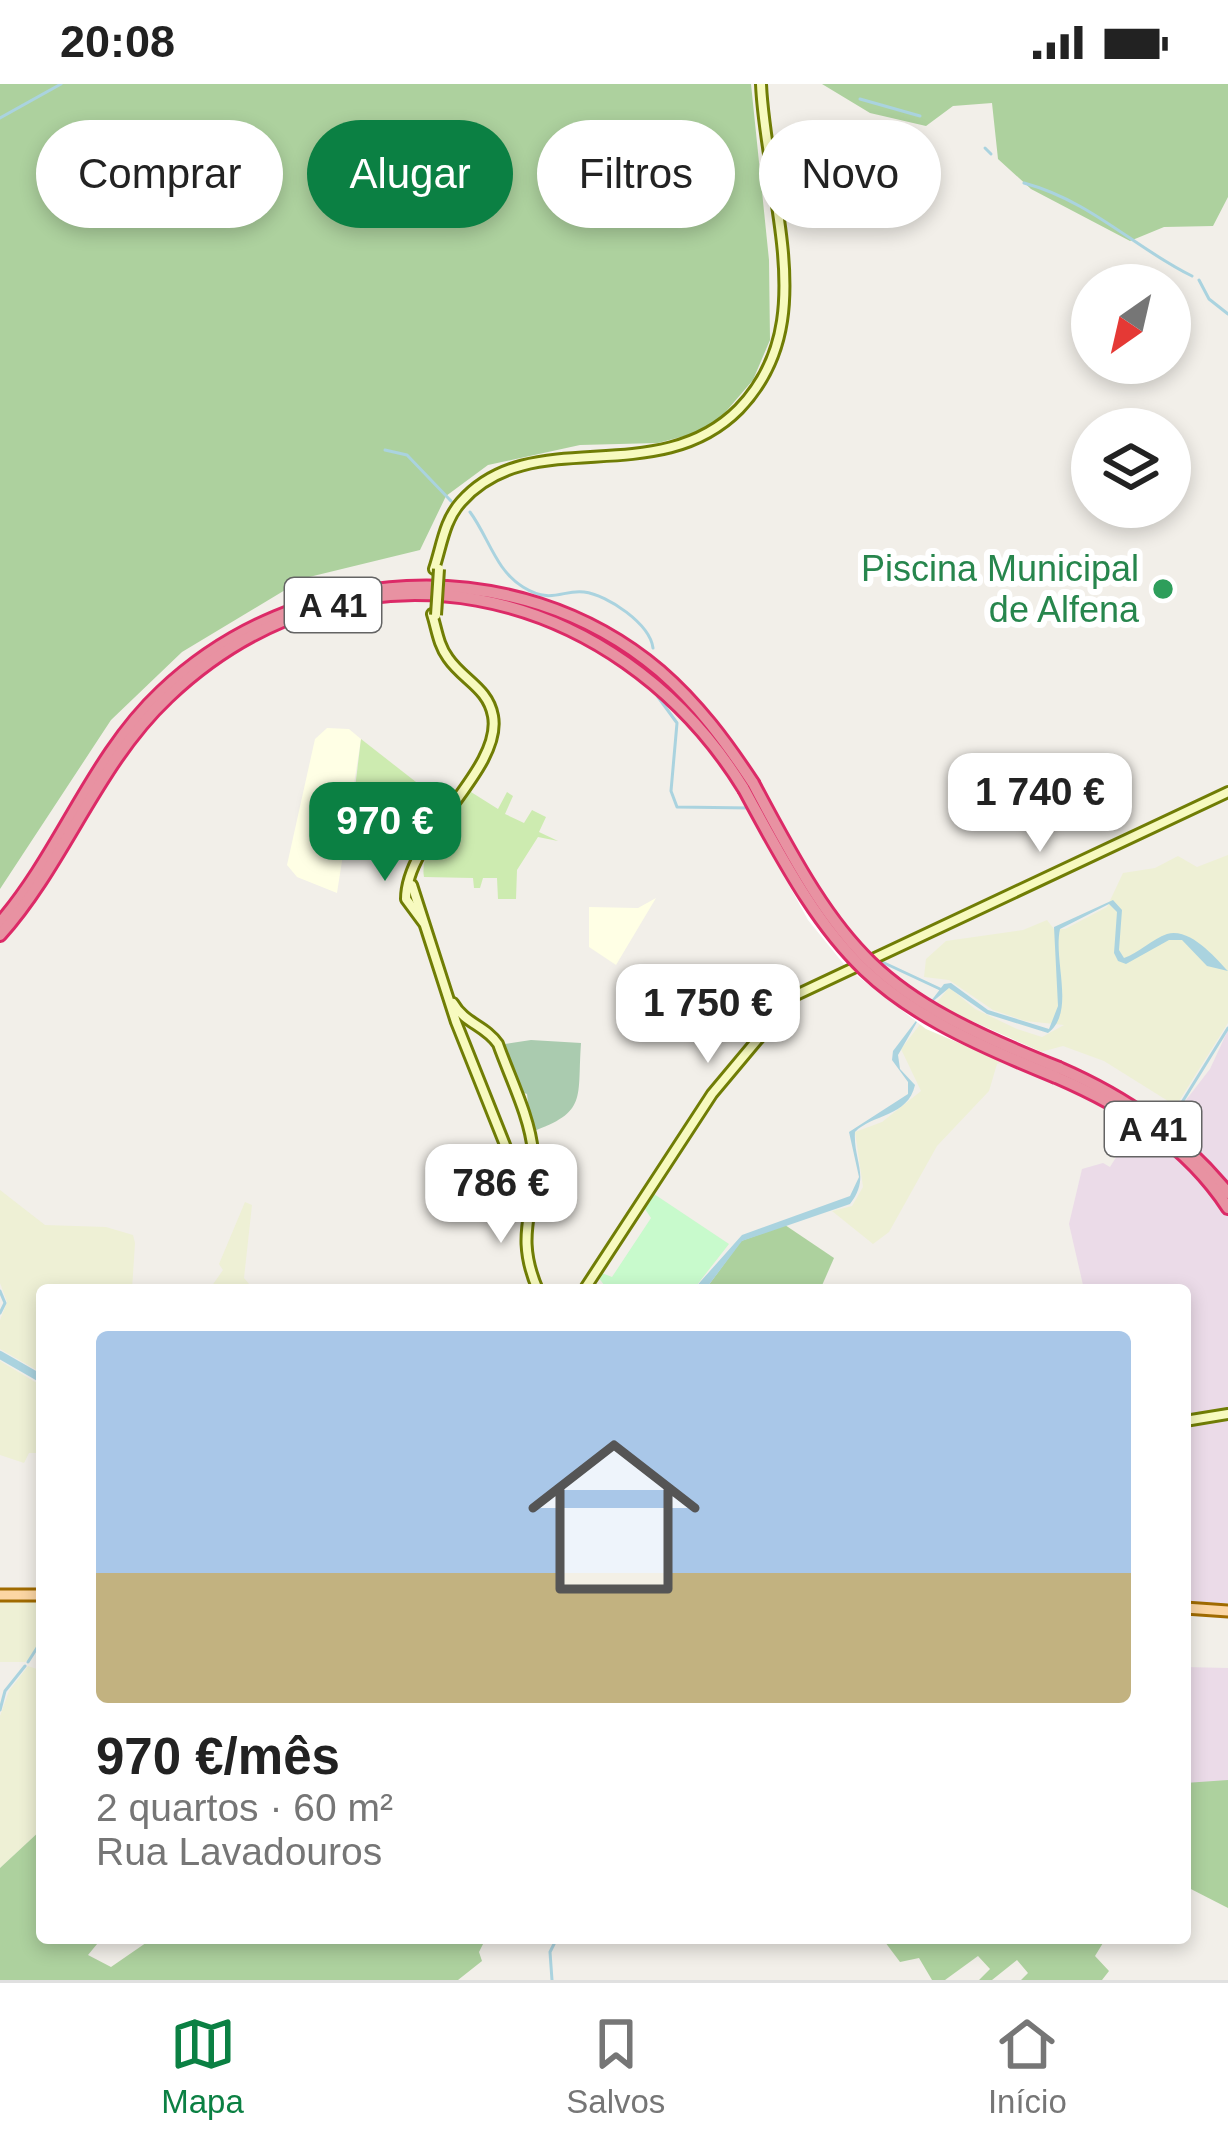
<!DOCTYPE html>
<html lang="pt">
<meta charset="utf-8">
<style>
:root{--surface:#fff;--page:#f2f2f2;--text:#222;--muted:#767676;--line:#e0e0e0;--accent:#0b8043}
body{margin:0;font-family:Helvetica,sans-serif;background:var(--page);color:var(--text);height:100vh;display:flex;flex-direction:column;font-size:45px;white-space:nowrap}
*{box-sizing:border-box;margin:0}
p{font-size:39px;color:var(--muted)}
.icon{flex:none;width:66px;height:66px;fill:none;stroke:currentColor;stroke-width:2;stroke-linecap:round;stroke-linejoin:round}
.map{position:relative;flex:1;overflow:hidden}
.side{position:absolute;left:36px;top:1200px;width:1155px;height:660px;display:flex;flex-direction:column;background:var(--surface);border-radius:12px;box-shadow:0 6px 18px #0003}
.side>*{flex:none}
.hud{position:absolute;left:36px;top:36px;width:1158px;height:108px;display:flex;gap:24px}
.needle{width:78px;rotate:214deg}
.controls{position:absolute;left:1071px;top:180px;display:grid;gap:24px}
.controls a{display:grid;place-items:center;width:120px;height:120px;border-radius:50%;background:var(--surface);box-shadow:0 6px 18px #0003;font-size:60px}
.price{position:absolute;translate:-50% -102px;padding:0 27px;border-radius:24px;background:#fff;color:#222;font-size:39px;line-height:78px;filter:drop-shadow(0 3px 6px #0008)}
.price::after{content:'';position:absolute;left:50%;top:72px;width:36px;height:27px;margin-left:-18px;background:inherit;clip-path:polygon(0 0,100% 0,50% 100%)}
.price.selected{background:var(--accent);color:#fff}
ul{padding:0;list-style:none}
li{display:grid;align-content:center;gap:24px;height:636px;padding:0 60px}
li+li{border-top:3px solid var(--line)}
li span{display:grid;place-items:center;height:372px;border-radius:12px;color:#555}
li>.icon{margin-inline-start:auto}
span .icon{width:216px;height:216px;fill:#fffc;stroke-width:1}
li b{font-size:51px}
.tag{padding:0 42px;border-radius:54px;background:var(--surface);box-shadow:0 6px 18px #0003;font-size:42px;line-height:108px}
.tag.selected{background:var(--accent);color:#fff}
.status{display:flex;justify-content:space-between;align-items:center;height:84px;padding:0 60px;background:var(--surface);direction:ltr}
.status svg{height:33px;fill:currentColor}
.menu{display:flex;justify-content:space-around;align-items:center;height:168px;border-top:3px solid var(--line);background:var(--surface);font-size:33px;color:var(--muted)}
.menu a{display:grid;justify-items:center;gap:6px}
.menu .selected{color:var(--accent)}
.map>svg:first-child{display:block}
</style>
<div class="status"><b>20:08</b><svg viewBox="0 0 49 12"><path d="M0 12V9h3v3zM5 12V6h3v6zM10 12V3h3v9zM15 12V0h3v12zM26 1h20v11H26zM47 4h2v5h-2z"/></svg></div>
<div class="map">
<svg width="1228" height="1896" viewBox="0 0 1228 1896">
<rect width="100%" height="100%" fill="#f2efe9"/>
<g fill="#ebdbe8">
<path d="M1228 946V1519H1185V1206L1083 1201 1069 1140 1082 1085 1103 1079 1110 1083 1132 1048 1176 1029 1210 985Z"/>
<path d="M1185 1583 1228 1584V1696L1218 1700 1185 1699Z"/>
</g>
<g fill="#ffffe5">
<path d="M327 644 349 645 361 655 337 809 297 793 287 781 315 655Z"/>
<path d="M656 814 616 881 589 863V823L638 824Z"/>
</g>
<g fill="#eef0d5">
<path d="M1228 771V939L1176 1022 1104 977 1063 962 997 980 989 1007 937 1062 889 1148 873 1160 832 1127 852 1122 863 1103 855 1048 882 1038 921 1007 901 965 949 903 975 925 1017 945 1042 953 1064 941 1025 937 993 926 949 896 924 893 926 875 946 857 1023 846 1047 836 1054 845H1065L1107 823 1123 789 1155 784 1178 772 1197 783Z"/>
<path d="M0 1106 45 1141 106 1143 133 1151 135 1159 132 1206H42V1289L0 1265V1236L7 1218 0 1199Z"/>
<path d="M245 1118 252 1121 244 1194 254 1206H209L223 1186 219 1180Z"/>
<path d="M0 1277 42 1302V1369H29L24 1379 0 1371Z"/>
<path d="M42 1516 41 1555 35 1569 25 1578H0V1517Z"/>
<path d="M28 1582 37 1585 42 1616V1745L0 1784V1632L9 1607Z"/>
</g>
<g fill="#cdebb0">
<path d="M361 655 439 716 419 763 352 729Z"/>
<path d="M478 690 471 708 498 725 507 708 513 712 505 730 524 739 532 726 546 733 539 748 558 757 538 753 517 786 516 815H498L497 794H483L480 804H474L473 794 424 793C418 763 461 716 478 690Z"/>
</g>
<g fill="#add19e">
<path d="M0 0H751L769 176 770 256 753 296 711 345 658 359 580 361 488 381 446 412 420 466 305 494 182 568 111 636 0 805Z"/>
<path d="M822 0H1228V113L1213 142 1164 143 1130 157 1031 105 998 75 992 19 953 22 926 42 870 29Z"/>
<path d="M785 1141 834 1174 820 1206H705L741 1157Z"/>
<path d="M1228 1696V1824L1185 1802V1699Z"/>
<path d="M42 1745V1854H102L88 1871 111 1883 153 1854H486L479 1868 482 1877 458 1896H0V1784Z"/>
<path d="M882 1854H1106L1095 1872 1109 1887 1102 1896H1021L1028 1889 1017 1876 992 1896H979L990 1885 978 1872 945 1896H932L919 1874 900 1878Z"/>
</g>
<path fill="#aacbaf" d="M531 956 581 959C577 1015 588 1028 531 1048L527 1010 521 1008 505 960Z"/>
<path fill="#c8facc" d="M651 1108 729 1160 693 1206H608L598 1193 602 1189 612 1193 651 1134 643 1122Z"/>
<path fill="#aad3df" d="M1113 816 1122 826 1119 866 1124 874C1139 869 1152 855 1167 850 1191 843 1217 876 1228 887L1207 882 1182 856H1169L1126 880 1118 877 1114 869 1117 828 1109 820 1060 845C1053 877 1076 928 1048 949L987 930 949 904 925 924 898 971 900 985 915 1001C908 1033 872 1030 855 1048 853 1077 871 1093 850 1120L742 1157 705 1206H693L742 1151 850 1112 859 1093 849 1048 908 1010V998L892 976 893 967 944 900 951 899 988 926 1049 945 1058 922 1054 843Z"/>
<path fill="#fff" d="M758 697 807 790 862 866 922 915 1062 977 1053 999 926 945 847 884 808 836 738 708Z"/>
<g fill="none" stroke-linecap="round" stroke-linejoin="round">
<g stroke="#aad3df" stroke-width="3">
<path d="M860 15 920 32"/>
<path d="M0 34 61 0"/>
<path d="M985 64 991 70"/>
<path d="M1024 99C1091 117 1136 165 1192 192"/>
<path d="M1199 196 1209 215 1228 230"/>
<path d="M385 366 407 371 451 417"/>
<path d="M470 428C488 452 496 487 523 503 552 521 563 505 584 508 608 511 650 540 653 564"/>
<path d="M658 613 677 639 671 707 677 723 750 724"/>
<path d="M772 725 794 763"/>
<path d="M880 877 940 905"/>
<path d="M1176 1028 1228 944"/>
<path d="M0 1207 5 1219 0 1229"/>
<path d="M28 1578 42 1556"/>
<path d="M0 1626 5 1607 25 1582"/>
<path d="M552 1896 550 1868 557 1854"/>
</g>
<path stroke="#aad3df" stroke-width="8" d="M0 1271 42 1295"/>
<defs>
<g id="secondary">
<path d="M434 485C442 461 444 437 461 418 531 338 657 408 739 325 762 301 777 270 782 237 793 165 764 74 761 0"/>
<path d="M412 801 456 938 517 1091 531 1108"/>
<path d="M423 838 406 815C406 753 503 686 493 632 488 604 463 596 448 574 438 560 437 546 432 530"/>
<path d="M453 919C465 940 485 941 498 960 510 994 530 1033 533 1068 539 1125 512 1146 538 1206"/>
<path d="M584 1206 712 1010 794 912 1228 708"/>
<path d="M1185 1337 1228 1330"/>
</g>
<g id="primary">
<path d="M0 1511H42"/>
<path d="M1185 1524 1228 1527"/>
</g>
<g id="highway">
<path d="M0 839C62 767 92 673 161 608 296 479 515 464 660 587 698 620 726 658 753 699"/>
<path d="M0 851C65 778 96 681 168 613 352 438 616 498 744 705"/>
<path d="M1059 984C1128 1014 1180 1051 1228 1109"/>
<path d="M1056 993C1125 1023 1186 1060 1228 1124"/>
</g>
</defs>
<use href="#secondary" stroke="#707d05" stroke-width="14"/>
<use href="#primary" stroke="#a06b00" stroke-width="15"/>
<use href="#highway" stroke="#dc2a67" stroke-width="16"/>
<use href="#secondary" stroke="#f7fabf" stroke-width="8"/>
<use href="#primary" stroke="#fcd6a4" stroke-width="9"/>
<use href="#highway" stroke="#e892a2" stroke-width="10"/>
<defs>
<path id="secondary-bridge" d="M436 531 439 485"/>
<g id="highway-bridge">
<path d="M753 699C845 873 874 910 1059 984"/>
<path d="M744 705C838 880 868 917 1056 993"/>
</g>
</defs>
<use href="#secondary-bridge" stroke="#707d05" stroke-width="14" stroke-linecap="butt"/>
<use href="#highway-bridge" stroke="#dc2a67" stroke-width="16" stroke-linecap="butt"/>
<use href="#secondary-bridge" stroke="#f7fabf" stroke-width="8"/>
<use href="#highway-bridge" stroke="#e892a2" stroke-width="10"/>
</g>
<circle fill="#2e9e5b" stroke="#fff" stroke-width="4.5" cx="1163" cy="505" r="12"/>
<g text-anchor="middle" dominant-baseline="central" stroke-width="12" stroke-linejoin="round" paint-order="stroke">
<g fill="#fff" stroke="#646464" stroke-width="3">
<rect x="285" y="494" width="96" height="54" rx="9"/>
<rect x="1105" y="1018" width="96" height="54" rx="9"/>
</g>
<g font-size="33" font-weight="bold" fill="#222">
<text x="333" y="521">A 41</text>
<text x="1153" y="1045">A 41</text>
</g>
<g font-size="36" fill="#27864d" stroke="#fff" text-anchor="end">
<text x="1139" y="484">Piscina Municipal<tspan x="1139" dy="41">de Alfena</tspan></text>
</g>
</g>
</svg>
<div class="controls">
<a><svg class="needle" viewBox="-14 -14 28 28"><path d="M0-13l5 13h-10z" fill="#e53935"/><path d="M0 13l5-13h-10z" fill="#767676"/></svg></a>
<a><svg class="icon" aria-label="layers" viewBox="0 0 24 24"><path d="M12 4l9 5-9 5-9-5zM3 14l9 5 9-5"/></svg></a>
</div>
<b class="price" style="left:1040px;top:771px">1 740 €</b>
<b class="price selected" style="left:385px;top:800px">970 €</b>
<b class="price" style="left:708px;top:982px">1 750 €</b>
<b class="price" style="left:501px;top:1162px">786 €</b>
<div class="hud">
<a class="tag">Comprar</a>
<a class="tag selected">Alugar</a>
<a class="tag">Filtros</a>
<a class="tag">Novo</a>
</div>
<section class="side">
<ul>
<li><span style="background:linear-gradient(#a9c7e8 65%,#c2b280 0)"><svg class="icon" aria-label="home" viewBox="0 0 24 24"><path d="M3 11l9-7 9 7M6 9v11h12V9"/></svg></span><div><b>970 €/mês</b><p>2 quartos · 60 m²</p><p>Rua Lavadouros</p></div></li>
</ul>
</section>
</div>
<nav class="menu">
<a class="selected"><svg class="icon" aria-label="map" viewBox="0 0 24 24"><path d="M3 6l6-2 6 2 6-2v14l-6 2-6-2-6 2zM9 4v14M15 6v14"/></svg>Mapa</a>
<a><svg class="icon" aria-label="saved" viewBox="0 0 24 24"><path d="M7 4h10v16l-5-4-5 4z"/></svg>Salvos</a>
<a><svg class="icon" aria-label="home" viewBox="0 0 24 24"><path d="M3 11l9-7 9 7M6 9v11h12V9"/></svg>Início</a>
</nav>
